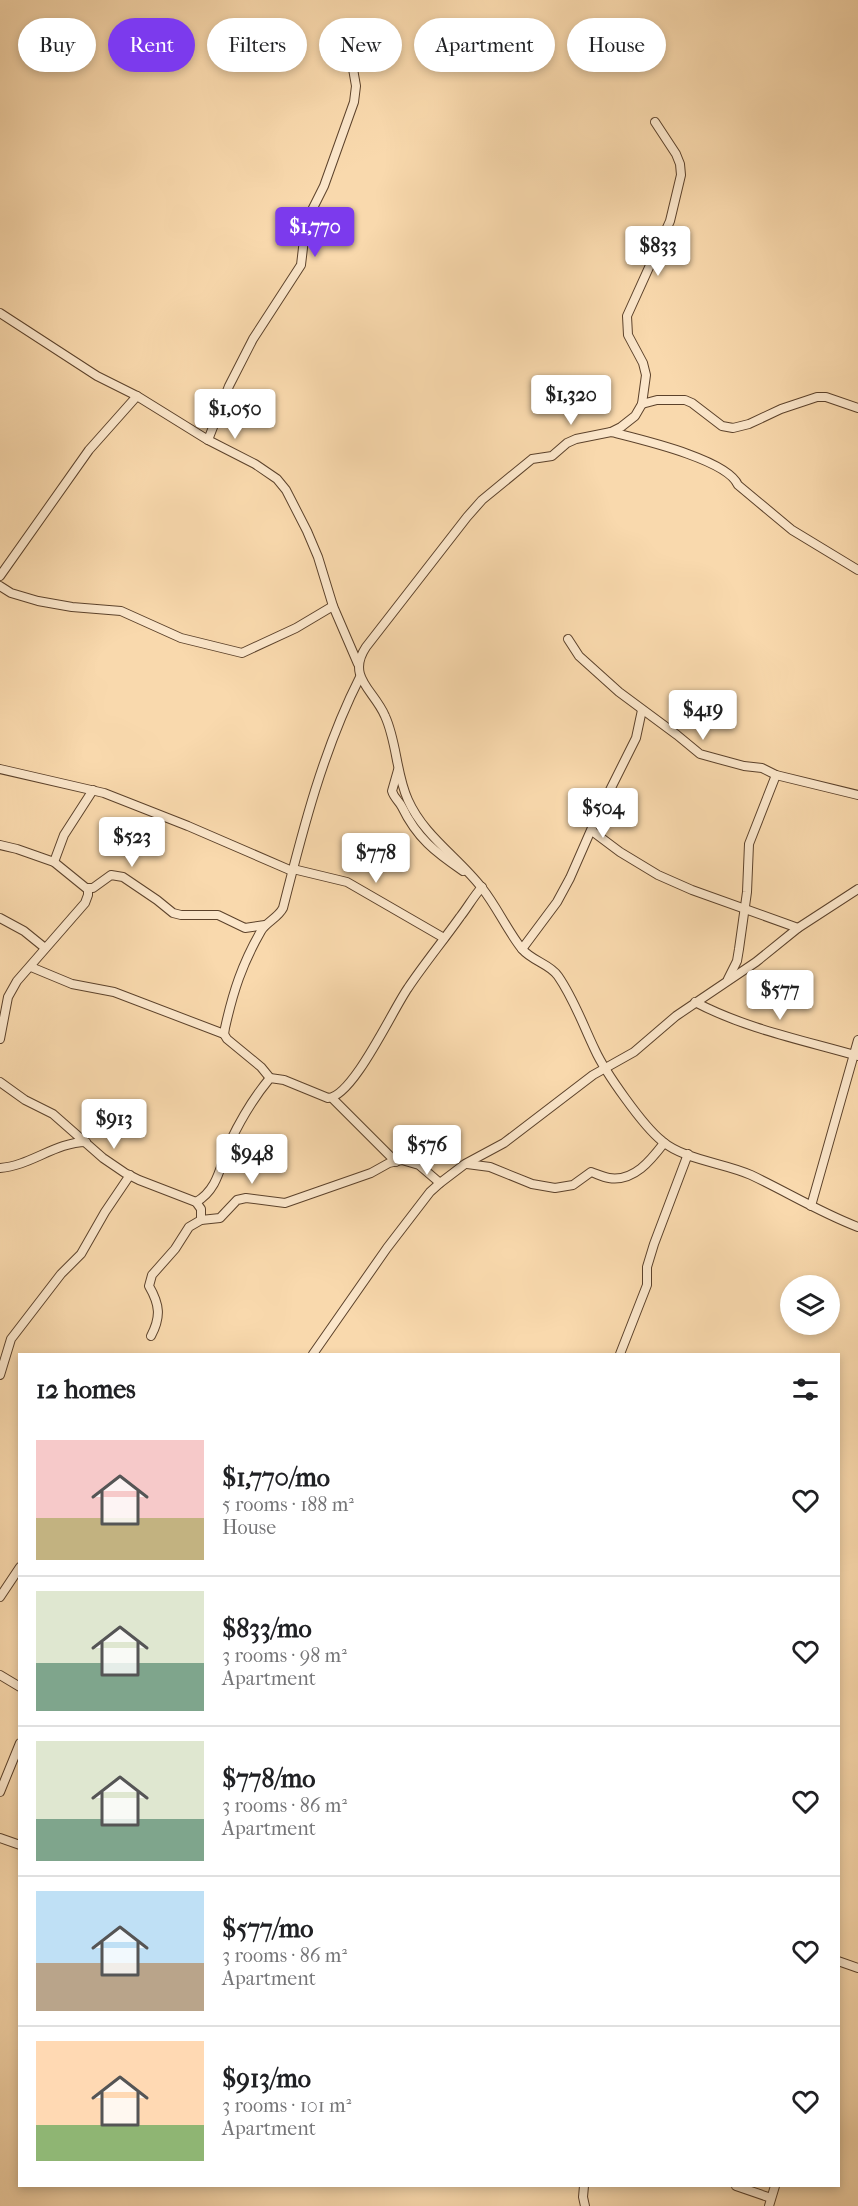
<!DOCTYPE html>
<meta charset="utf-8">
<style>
:root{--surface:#fff;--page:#f6f6f6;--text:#202124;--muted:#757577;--line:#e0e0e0;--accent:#7c3aed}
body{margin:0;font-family:"IM FELL French Canon",serif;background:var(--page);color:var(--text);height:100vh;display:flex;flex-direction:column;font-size:22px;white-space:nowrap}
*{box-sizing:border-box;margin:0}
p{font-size:20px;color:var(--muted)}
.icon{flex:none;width:33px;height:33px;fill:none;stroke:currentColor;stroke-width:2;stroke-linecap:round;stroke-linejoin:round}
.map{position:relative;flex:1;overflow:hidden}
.drawer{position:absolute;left:18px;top:1353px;width:822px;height:834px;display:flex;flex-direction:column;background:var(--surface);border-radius:0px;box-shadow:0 3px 9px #0003}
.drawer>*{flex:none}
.hud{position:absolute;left:18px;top:18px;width:822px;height:54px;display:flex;gap:12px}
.fabs{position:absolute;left:780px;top:1275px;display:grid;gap:12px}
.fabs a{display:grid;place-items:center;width:60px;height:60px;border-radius:50%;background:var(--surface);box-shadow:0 3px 9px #0003;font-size:30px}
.price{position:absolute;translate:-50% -51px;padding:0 14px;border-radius:6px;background:#fff;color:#222;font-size:20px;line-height:39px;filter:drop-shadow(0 2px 3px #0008)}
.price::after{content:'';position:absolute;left:50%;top:36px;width:18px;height:14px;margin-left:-9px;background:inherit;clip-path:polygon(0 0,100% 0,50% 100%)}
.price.on{background:var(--accent);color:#fff}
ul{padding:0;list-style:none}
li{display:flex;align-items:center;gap:18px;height:150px;padding:0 18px}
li+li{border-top:2px solid var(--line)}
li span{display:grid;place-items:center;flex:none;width:168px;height:120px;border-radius:0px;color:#555}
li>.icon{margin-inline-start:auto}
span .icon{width:72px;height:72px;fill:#fffc;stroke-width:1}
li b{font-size:26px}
h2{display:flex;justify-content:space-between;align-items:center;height:72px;padding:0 18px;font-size:26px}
.pill{padding:0 21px;border-radius:27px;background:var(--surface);box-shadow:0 3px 9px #0003;font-size:21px;line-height:54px}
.pill.on{background:var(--accent);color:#fff}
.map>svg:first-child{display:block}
</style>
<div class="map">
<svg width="858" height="2206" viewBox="0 0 858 2206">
<rect width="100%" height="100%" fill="#f9d9ad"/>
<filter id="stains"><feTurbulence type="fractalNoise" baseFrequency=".00333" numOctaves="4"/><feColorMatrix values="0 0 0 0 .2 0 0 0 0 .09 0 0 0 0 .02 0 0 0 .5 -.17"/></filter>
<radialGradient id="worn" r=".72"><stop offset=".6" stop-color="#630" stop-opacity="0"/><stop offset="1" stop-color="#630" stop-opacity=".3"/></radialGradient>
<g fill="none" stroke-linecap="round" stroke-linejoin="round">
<defs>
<g id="minor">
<path d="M655 122 676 154 680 164 681 175 670 221 627 316 628 335 643 363 646 375 642 404 635 416 621 427 611 432 576 439 567 443 552 456 532 459 482 500 467 517 366 647C346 677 374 690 385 716 397 742 396 774 408 800 424 836 458 857 482 888 497 907 507 930 522 949 532 961 550 964 558 976 574 999 583 1025 595 1050 605 1072 643 1126 662 1141 684 1160 725 1163 751 1175 787 1192 821 1213 858 1227"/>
<path d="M0 313 97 376 137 396 208 440 255 464 277 479 286 490 307 531 318 557 333 606 358 664"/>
<path d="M642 404 657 400H685L692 403 722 426 733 428 749 424 781 409 817 397H826L858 408"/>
<path d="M611 432C638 439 727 459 738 485L792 530 858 570"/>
<path d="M208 440 229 386 253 339 301 265 306 222 324 186 354 102 356 86 352 63 357 51"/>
<path d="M0 576 89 450 137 396"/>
<path d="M0 586 11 593 38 601 72 607 121 611 181 638 242 653 296 628 333 606"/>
<path d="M568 639 579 656 619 692 677 735 700 754 744 766 762 768 776 775 858 795"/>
<path d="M0 769 104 793 188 826 292 871"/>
<path d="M398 770 392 791C394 798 399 801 402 807 417 838 435 852 463 871"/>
<path d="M592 831 620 852 658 875 692 890 798 928"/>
<path d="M0 845 17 849 54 862 86 888H93L111 875 123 877 157 900 173 913 181 915H218L245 928 265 925"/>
<path d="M54 862 64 835 93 790"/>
<path d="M293 869 347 882 444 938"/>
<path d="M0 918 24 931 45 948"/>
<path d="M522 949 557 902 570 878 598 814 636 738 642 710"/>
<path d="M31 967 72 984 114 992 224 1034"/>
<path d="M728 979 737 961 739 949 747 892 749 844 776 775"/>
<path d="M695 1002C746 1029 803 1040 858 1056"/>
<path d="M0 1039 8 997 17 981 85 903 88 895V889"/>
<path d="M270 1078 261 1067 227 1039 224 1034 225 1028C233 992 242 964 261 931 266 922 278 918 283 908 303 829 323 750 360 677"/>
<path d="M0 1082 25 1100 53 1114 103 1158 125 1173 139 1180 196 1202 201 1209V1220"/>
<path d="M332 1098 396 1162"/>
<path d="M467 1164 490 1167 532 1184 555 1188 573 1185 591 1172C597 1174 603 1177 609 1178 634 1182 651 1160 664 1143"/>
<path d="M0 1168C30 1166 56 1142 86 1142"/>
<path d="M196 1202C219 1189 220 1164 230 1142 240 1121 255 1096 270 1078L284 1080 328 1098C353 1097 393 1009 408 988 424 964 443 941 460 917 468 907 473 897 482 887"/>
<path d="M811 1206 858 1040"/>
<path d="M151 1336C161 1317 160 1305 149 1286L152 1275 175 1249 189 1227 201 1220 220 1218 237 1200 246 1198 285 1203 371 1173 389 1163 402 1160 419 1165 440 1183"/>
<path d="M313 1354 387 1248 430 1192 440 1183 465 1164 504 1143 593 1075 634 1052 676 1016 756 962 798 928 858 889"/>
<path d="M620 1354 647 1285V1267L654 1244 688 1154"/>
<path d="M0 1375 11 1339 61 1274 81 1254 105 1212 130 1175"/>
<path d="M0 1597 20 1567"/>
<path d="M0 1675 20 1687"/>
<path d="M0 1792 20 1743"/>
<path d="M0 1838 20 1845"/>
<path d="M838 1961 858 1968"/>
<path d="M584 2186 583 2197 585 2206"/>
<path d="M736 2186 771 2198"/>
<path d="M769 2206 775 2186"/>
</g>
</defs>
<use href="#minor" stroke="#5c422b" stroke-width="10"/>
<use href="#minor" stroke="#fbe6ca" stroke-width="8"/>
</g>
<rect width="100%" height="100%" filter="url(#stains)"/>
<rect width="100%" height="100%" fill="url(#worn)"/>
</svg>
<div class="fabs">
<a><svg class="icon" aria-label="layers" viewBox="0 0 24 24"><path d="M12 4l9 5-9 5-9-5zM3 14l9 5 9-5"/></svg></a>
</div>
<b class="price on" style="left:315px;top:258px">$1,770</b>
<b class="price" style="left:658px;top:277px">$833</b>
<b class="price" style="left:571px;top:426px">$1,320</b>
<b class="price" style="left:235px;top:440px">$1,050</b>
<b class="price" style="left:703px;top:741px">$419</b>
<b class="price" style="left:603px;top:839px">$504</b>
<b class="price" style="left:132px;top:868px">$523</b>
<b class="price" style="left:376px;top:884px">$778</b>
<b class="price" style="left:780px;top:1021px">$577</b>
<b class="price" style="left:114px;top:1150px">$913</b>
<b class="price" style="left:427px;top:1176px">$576</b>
<b class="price" style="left:252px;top:1185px">$948</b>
<div class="hud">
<a class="pill">Buy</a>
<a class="pill on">Rent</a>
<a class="pill">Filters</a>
<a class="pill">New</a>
<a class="pill">Apartment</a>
<a class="pill">House</a>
</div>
<section class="drawer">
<h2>12 homes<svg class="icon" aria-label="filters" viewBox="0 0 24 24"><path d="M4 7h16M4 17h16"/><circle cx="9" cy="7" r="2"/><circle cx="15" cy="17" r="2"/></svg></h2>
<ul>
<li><span style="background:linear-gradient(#f6c9c9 65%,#c2b280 0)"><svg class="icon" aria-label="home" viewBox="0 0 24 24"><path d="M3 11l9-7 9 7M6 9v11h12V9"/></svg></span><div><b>$1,770/mo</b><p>5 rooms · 188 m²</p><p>House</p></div><svg class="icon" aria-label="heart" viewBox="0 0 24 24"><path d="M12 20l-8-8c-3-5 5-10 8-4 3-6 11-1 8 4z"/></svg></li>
<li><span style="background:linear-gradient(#dfe7d0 60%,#7fa58c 0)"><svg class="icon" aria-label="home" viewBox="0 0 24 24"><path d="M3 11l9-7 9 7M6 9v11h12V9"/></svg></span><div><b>$833/mo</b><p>3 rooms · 98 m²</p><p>Apartment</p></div><svg class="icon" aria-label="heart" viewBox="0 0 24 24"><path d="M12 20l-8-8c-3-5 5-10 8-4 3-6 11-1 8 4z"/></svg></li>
<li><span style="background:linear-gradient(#dfe7d0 65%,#7fa58c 0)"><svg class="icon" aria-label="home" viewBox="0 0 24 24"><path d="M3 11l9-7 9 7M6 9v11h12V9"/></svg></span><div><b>$778/mo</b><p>3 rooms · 86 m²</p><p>Apartment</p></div><svg class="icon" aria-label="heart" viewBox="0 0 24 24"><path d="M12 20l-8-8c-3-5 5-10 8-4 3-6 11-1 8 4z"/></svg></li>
<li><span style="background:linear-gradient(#bfe0f5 60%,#b9a48a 0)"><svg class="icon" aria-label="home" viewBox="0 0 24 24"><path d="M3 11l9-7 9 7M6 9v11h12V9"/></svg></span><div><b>$577/mo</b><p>3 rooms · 86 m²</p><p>Apartment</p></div><svg class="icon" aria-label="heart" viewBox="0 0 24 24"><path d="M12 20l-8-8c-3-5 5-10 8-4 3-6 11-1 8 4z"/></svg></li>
<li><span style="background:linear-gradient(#ffd9b3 70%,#8fb573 0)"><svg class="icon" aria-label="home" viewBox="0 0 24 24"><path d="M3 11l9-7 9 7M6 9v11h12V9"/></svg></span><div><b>$913/mo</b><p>3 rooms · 101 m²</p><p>Apartment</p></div><svg class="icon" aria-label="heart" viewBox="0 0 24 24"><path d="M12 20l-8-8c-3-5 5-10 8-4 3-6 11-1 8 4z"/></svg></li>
</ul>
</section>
</div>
